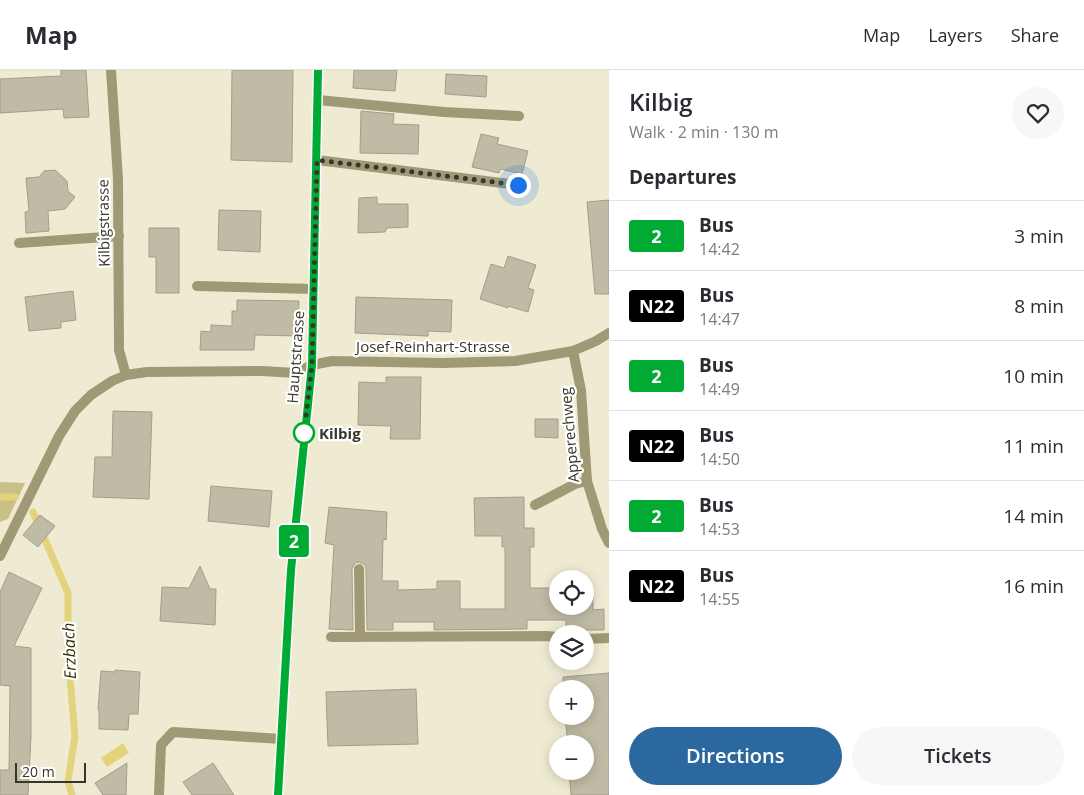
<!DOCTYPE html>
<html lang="en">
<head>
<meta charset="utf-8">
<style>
  body { margin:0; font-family:"Open Sans",sans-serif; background:#f7f7f7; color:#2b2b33; height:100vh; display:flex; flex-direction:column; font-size:19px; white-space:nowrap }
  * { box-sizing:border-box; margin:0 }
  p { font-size:16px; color:#7c7c81 }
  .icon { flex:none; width:28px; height:28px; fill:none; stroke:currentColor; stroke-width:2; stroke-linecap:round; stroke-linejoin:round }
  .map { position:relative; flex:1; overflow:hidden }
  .side { display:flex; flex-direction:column; background:#fff; width:475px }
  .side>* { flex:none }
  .badge { padding:0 10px; border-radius:4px; font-size:18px; line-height:32px }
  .buttons { position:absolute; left:549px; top:500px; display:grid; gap:10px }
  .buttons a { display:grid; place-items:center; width:45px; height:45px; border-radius:50%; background:#fff; box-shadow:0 2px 12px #0003; font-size:25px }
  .scale { position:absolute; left:15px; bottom:12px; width:71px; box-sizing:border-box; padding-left:5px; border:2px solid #37362c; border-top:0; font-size:14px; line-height:18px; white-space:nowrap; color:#37362c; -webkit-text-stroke:4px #fff; paint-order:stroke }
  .you { position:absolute; width:25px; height:25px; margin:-12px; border:4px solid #fff; border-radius:50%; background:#1a73e8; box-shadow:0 0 0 8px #1a73e833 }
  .map>.badge { position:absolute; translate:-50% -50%; box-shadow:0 0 0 2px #fff }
  h2 { padding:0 20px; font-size:19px; line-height:45px }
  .round { display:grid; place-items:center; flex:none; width:52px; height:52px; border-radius:26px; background:#f7f7f7 }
  .overview { display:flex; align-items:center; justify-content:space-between; height:85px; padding:0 20px }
  h1 { font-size:24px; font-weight:600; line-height:38px }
  .primary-button { display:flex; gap:10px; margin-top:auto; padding:10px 20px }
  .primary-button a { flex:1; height:58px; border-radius:30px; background:#2c68a0; color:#fff; font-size:20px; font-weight:600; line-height:58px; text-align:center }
  .primary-button a+a { background:#f7f7f7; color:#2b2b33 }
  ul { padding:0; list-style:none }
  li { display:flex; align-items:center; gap:15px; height:70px; padding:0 20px; border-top:1px solid #e1e1e2 }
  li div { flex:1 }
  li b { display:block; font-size:19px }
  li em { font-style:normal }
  li .badge { min-width:55px; font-weight:700; text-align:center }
  header { display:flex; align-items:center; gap:30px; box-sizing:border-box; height:70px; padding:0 25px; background:#fff; border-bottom:1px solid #e1e1e2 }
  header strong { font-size:24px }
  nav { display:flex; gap:28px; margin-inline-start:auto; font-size:18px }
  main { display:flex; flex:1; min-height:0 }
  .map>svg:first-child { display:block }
  .green { fill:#c9c088 }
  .water { fill:#e3d37d }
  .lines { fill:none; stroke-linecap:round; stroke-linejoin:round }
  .stream { stroke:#e3d37d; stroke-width:7 }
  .building { fill:#bfbba4; stroke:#a29e88 }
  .lane { stroke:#9f9976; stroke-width:10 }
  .street { stroke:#9f9976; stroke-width:10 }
  .secondary { stroke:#7b713c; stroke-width:10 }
  .line-casing { stroke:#fff; stroke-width:11 }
  .line { stroke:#0a3; stroke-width:8 }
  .walk { stroke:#37362c; stroke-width:5; stroke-dasharray:0 9 }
  .stop-dot { fill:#fff; stroke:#0a3; stroke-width:2.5 }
  .labels { text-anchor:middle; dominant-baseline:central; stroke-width:4.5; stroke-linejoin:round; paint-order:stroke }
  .street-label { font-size:15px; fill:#37362c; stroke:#fff }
  .stop-label { font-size:15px; font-weight:bold; fill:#37362c; stroke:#fff; text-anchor:start }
  .water-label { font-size:16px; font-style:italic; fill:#342e07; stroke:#fff }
</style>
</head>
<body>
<header>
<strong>Map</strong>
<nav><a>Map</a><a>Layers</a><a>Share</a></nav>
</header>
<main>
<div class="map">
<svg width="609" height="725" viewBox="0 0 609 725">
  <rect width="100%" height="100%" fill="#efebd3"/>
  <!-- green -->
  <path class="green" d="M 0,412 L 25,413 L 8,449 L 0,452 Z"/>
  <!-- water -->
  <path class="water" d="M 123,673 L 129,683 L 107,697 L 101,688 Z"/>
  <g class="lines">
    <!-- stream -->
    <path class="stream" d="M 0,427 L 15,427
      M 33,442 L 68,523 L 68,585 L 75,666 L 68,711 L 72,725"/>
  </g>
  <!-- building -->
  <path class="building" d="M 61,0 L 86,0 L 89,47 L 64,48 L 63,39 L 0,43 L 0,9 L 61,6 Z
    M 232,0 L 293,0 L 292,92 L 231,90 Z
    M 354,0 L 397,0 L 395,21 L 353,18 Z
    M 446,4 L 487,6 L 486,27 L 445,24 Z
    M 361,41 L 394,44 L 393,54 L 419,55 L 418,84 L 360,83 Z
    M 481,64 L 499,68 L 497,74 L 528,81 L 522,104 L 500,99 L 499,103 L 472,97 Z
    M 55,100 L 67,111 L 68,121 L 75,127 L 65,139 L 48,141 L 49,161 L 26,163 L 25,142 L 29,141 L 26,108 L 39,107 L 44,101 Z
    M 377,127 L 377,134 L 408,134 L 408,157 L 387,158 L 385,162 L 358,163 L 359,128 Z
    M 609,130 L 609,224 L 595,224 L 587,132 Z
    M 219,140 L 261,141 L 260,182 L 218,180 Z
    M 149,158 L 179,158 L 179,223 L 156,223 L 156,187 L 149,187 Z
    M 508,186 L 536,195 L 528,218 L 534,220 L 528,242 L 508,236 L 508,238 L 480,229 L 491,194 L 504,198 Z
    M 73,221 L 76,250 L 61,252 L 61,258 L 29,261 L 25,227 Z
    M 356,227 L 452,230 L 451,262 L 428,261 L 428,266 L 355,263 Z
    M 237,230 L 299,231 L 298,266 L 255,265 L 254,280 L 200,280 L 201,261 L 211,262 L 211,255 L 232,256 L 232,241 L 237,241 Z
    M 386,307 L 421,307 L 420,369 L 390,369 L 391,356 L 358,355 L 359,312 L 386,313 Z
    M 113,341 L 152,342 L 149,429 L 93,427 L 95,387 L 112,387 Z
    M 535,349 L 558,349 L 558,368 L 535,367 Z
    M 211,416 L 272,421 L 269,457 L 208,451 Z
    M 524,427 L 524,458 L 534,458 L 534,477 L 530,477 L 530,518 L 558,518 L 558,536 L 585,536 L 585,518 L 593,518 L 593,540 L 604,539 L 604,560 L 566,560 L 566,550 L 527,550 L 527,559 L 434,560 L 434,552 L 393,552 L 393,560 L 367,560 L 366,499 L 365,495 L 359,492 L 355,493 L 352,499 L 353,560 L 329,559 L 334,475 L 325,473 L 329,437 L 387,442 L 386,470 L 383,469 L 382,511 L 398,511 L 398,520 L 437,519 L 437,511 L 460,511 L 460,539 L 505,539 L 505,477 L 502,477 L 502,466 L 475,466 L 474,428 Z
    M 40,445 L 55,456 L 38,477 L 23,465 Z
    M 200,496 L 210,519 L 216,519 L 215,555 L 160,551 L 162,517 L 189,518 Z
    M 9,502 L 42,518 L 14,576 L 31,578 L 31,667 L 28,725 L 0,725 L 0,700 L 9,700 L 10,616 L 0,615 L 0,522 Z
    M 115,600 L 140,602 L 138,644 L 129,644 L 128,660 L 99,659 L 99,640 L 98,640 L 101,601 L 115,602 Z
    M 609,603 L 609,725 L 571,725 L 569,701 L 585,701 L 585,674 L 568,674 L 565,646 L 585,646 L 585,619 L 563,619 L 563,607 Z
    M 416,619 L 418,674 L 328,676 L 326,622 Z
    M 127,693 L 126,725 L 103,725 L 95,713 Z
    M 213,693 L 234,725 L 192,725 L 183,712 Z"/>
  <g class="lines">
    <!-- lane -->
    <path class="lane" d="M 318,30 L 444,42 L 519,46
      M 317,90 L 518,115
      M 19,173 L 119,166
      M 197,216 L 314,219
      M 535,435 L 575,414 L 587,411
      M 359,499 L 360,567
      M 331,567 L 546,566 L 558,567
      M 585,569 L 609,568
      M 159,725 L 161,675 L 173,662 L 281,669"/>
    <!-- street -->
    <path class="street" d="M 111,0 L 118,109 L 119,280 L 126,305
      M 573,281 L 581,320 L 587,411 L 602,459 L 609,473
      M 0,486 L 59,366 L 75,341 L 91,325 L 112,311 L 126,305 L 147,302 L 262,301 L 295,303 L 312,295 L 332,291 L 442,293 L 515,291 L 573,281 L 596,271 L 609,263"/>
    <!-- secondary -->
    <path class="secondary" d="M 278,725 L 291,500 L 312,295 L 318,0"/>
  </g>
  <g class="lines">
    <defs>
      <path id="line" d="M 278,725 L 291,500 L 312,295 L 318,0"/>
    </defs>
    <!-- line casing -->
    <use href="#line" class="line-casing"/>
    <!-- line -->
    <use href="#line" class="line"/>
    <!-- walk -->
    <path class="walk" d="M 304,363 L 312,295 L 317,90 L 518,115"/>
  </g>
  <!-- markers -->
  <circle class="stop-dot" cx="304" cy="363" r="10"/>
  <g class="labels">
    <!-- street labels -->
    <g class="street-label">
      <text transform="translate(103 153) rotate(-91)">Kilbigstrasse</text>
      <text x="433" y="276">Josef-Reinhart-Strasse</text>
      <text transform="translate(295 287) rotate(-86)">Hauptstrasse</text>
      <text transform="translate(569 365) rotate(-95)">Apperechweg</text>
    </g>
    <!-- stop labels -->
    <g class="stop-label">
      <text x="319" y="363">Kilbig</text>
    </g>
    <!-- water labels -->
    <g class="water-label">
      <text transform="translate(69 581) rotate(-92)">Erzbach</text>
    </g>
  </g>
</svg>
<div class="buttons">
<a><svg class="icon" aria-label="locate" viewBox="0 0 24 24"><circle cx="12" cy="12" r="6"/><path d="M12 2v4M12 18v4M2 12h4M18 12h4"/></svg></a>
<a><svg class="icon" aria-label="layers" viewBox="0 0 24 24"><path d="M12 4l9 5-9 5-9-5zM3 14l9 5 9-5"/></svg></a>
<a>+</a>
<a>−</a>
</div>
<div class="scale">20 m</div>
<div class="you" style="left:518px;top:115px"></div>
<b class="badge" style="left:294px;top:471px;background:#0a3;color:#fff">2</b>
</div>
<section class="side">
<div class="overview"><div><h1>Kilbig</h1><p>Walk · 2 min · 130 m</p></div><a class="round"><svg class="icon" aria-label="heart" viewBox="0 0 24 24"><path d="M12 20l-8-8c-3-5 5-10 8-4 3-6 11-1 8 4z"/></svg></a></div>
<h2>Departures</h2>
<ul>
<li><span class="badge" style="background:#0a3;color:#fff">2</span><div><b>Bus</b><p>14:42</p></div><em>3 min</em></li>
<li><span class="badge" style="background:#000;color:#fff">N22</span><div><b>Bus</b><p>14:47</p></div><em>8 min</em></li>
<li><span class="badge" style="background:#0a3;color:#fff">2</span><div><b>Bus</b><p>14:49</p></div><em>10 min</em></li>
<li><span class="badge" style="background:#000;color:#fff">N22</span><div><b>Bus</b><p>14:50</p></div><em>11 min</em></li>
<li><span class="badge" style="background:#0a3;color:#fff">2</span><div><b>Bus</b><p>14:53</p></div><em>14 min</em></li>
<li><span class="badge" style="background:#000;color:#fff">N22</span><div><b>Bus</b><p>14:55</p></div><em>16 min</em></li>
</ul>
<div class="primary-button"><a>Directions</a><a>Tickets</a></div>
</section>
</main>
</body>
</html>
